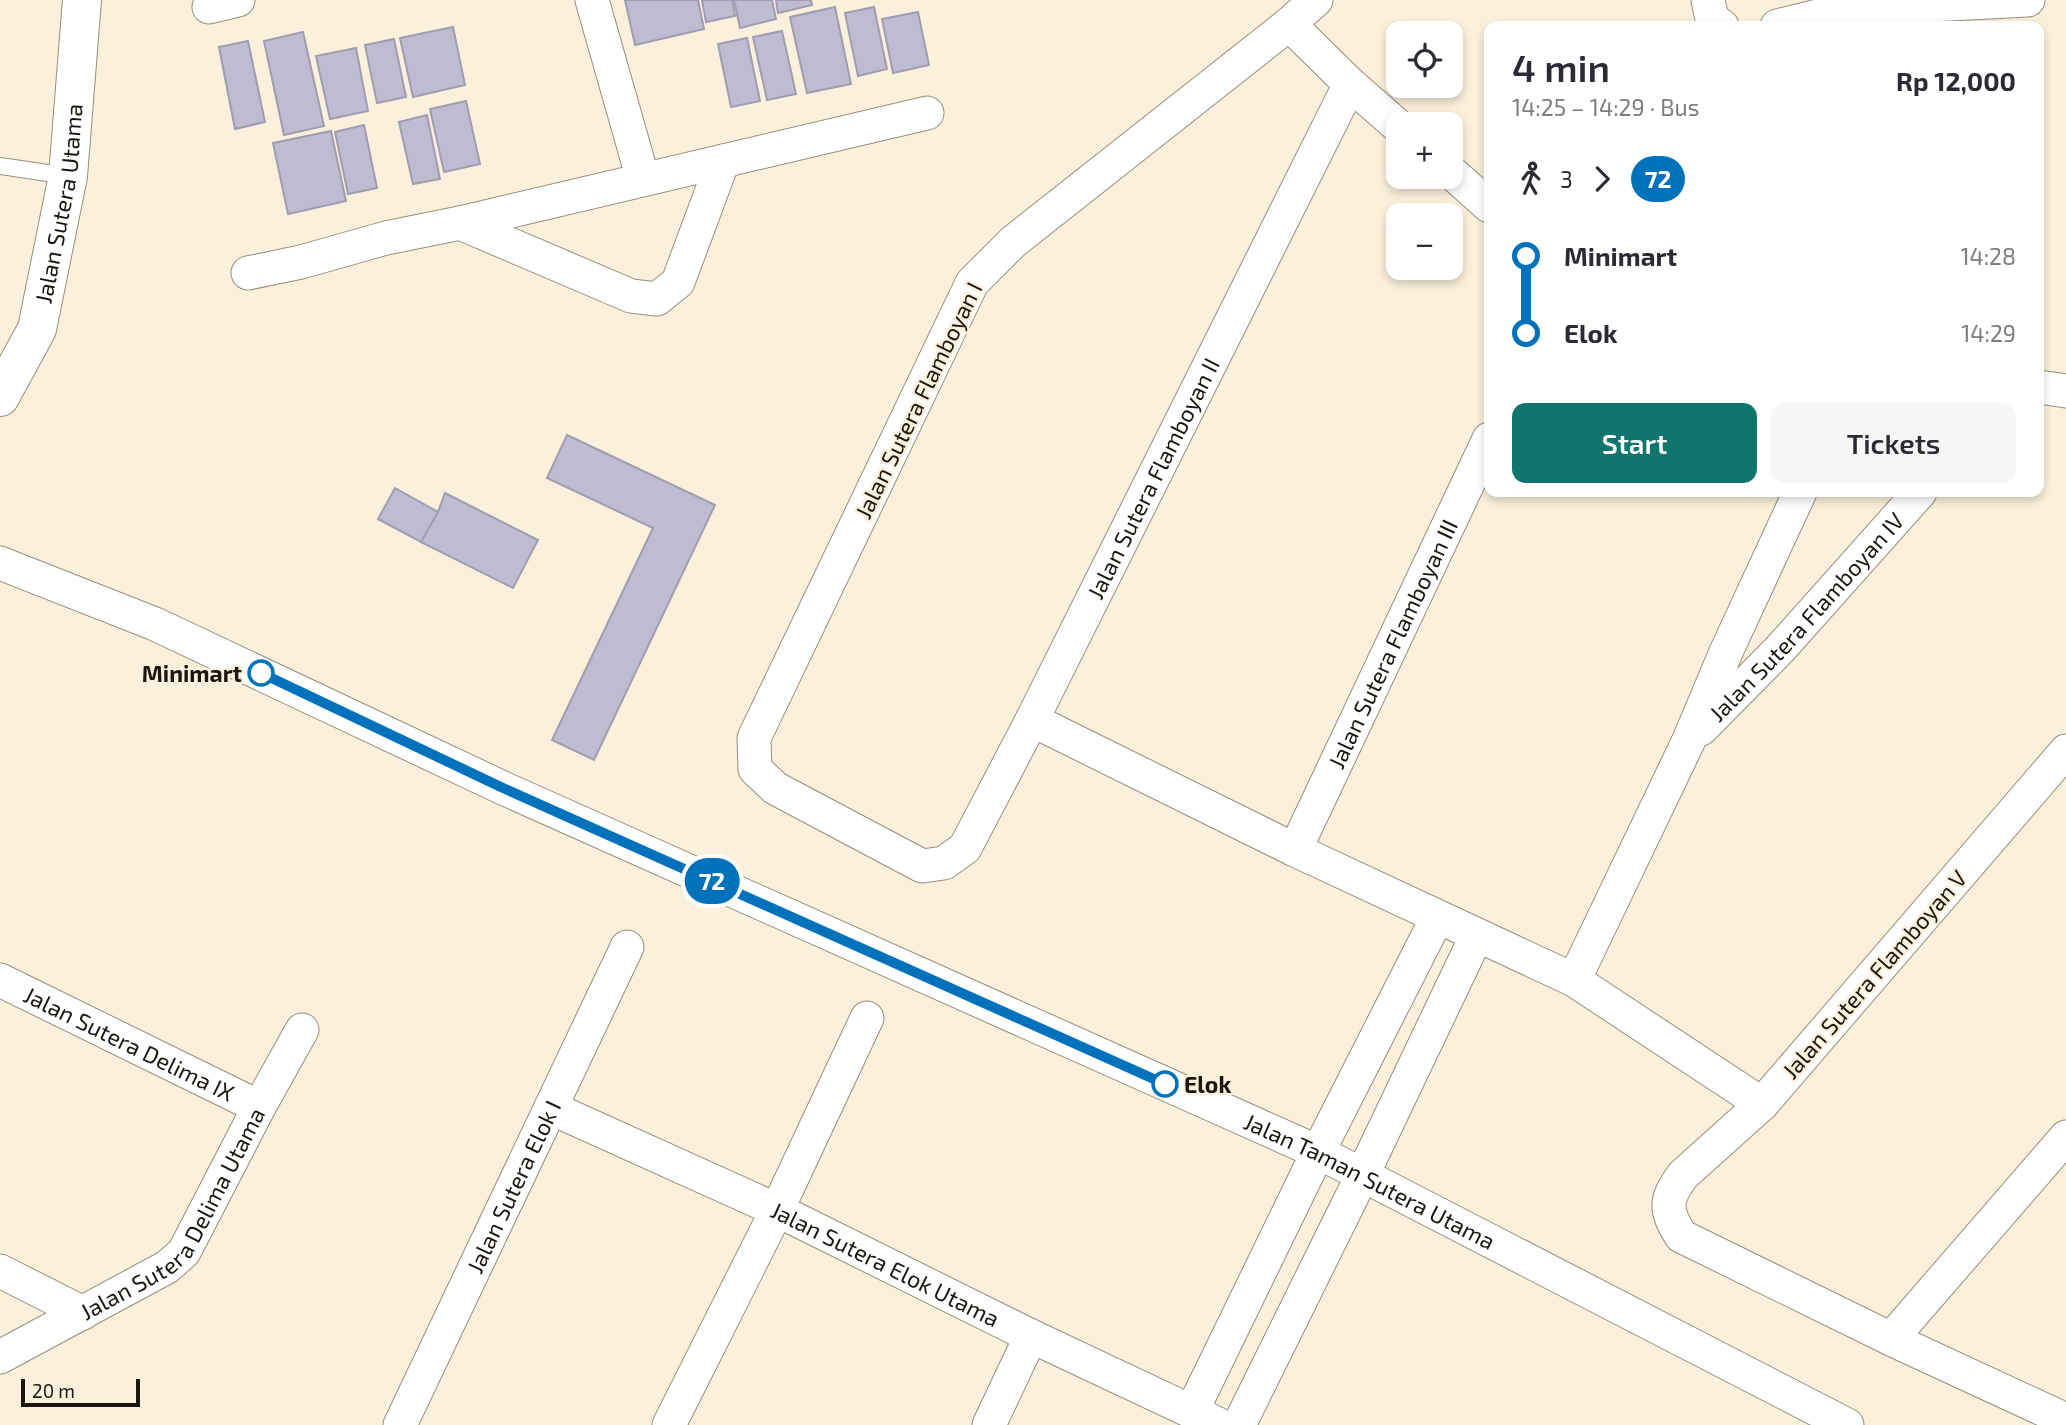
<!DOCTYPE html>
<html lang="en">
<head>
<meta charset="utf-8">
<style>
  body { margin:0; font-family:"Exo 2",sans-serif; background:#f7f7f7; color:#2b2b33; height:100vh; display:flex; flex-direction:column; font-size:26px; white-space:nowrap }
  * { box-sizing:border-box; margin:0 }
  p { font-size:23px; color:#7c7c81 }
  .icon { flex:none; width:38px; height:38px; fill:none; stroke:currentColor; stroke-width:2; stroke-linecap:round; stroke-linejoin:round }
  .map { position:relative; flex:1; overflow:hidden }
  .details { position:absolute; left:1484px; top:21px; width:560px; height:476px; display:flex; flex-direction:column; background:#fff; border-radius:14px; box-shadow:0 4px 10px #0003 }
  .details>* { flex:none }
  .badge { padding:0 14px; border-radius:23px; font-size:24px; line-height:46px }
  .fabs { position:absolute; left:1386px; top:21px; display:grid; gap:14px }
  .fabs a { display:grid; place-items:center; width:77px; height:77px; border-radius:14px; background:#fff; box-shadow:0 4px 10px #0003; font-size:35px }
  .scale { position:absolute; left:21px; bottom:18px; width:119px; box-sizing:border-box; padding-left:7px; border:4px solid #1b1710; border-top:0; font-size:19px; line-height:24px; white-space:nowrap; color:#1b1710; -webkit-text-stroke:5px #faf0db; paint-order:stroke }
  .map>.badge { position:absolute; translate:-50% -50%; box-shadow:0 0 0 4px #fff }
  .legs { display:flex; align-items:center; gap:10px; height:77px; padding:0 28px; font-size:23px }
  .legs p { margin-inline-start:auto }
  .summary { display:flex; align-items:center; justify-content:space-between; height:119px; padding:0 28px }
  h1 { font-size:38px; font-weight:600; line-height:52px }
  .primary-button { display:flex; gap:14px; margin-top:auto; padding:14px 28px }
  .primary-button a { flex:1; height:80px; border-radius:14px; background:#0f766e; color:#fff; font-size:28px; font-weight:600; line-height:80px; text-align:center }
  .primary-button a+a { background:#f7f7f7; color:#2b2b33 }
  ul { padding:0 28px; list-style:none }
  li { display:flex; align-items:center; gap:24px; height:77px; font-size:26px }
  li i { display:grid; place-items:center; width:10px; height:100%; margin:0 9px; background:currentColor }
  li i::after { content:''; width:18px; height:18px; margin:-9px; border:5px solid; border-radius:50%; background:#fff }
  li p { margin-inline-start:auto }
  li:first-child i { background:linear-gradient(#0000 50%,currentColor 0) }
  li:last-child i { background:linear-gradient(currentColor 50%,#0000 0) }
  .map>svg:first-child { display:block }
  .building { fill:#bfbbd0; stroke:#a09db1; stroke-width:2 }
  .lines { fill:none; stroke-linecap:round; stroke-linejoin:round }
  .service-casing { stroke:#978e7b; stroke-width:18 }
  .minor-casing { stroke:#978e7b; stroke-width:35 }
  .tertiary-casing { stroke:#978e7b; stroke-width:40 }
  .service { stroke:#fff; stroke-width:16 }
  .minor { stroke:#fff; stroke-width:33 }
  .tertiary { stroke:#fff; stroke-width:38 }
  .line-1-casing { stroke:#fff; stroke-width:16 }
  .line-1 { stroke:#0072bc; stroke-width:10 }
  .stop-1-dot { fill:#fff; stroke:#0072bc; stroke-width:3.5 }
  .labels { text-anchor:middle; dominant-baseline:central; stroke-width:5; stroke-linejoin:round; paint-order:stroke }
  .street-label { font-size:23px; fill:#1b1710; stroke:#faf0db }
  .stop-label { font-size:23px; font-weight:bold; fill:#1b1710; stroke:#faf0db; text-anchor:end }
</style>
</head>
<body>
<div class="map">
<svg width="2066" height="1425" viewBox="0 0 2066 1425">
  <rect width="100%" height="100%" fill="#faf0db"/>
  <!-- building -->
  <path class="building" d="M 625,0 L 698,0 L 704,29 L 635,45 Z
    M 702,0 L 732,0 L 735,16 L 706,22 Z
    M 734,0 L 772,0 L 776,19 L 740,28 Z
    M 776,0 L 811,0 L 812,5 L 778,13 Z
    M 835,7 L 851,84 L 807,93 L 790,17 Z
    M 874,7 L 887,69 L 858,76 L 845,13 Z
    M 918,12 L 929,65 L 893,73 L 882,19 Z
    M 453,27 L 465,85 L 413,97 L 400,38 Z
    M 782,31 L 796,94 L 767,100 L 753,37 Z
    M 303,32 L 324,126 L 284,135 L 264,41 Z
    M 747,38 L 760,101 L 731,107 L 718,44 Z
    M 394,39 L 406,97 L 377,103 L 365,45 Z
    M 248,41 L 265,122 L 235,129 L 219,47 Z
    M 356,48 L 368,111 L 330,119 L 316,56 Z
    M 466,101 L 480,164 L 444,172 L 430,109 Z
    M 427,115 L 440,179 L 413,184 L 399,122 Z
    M 364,125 L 377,188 L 348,194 L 335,132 Z
    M 331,131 L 346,201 L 288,214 L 273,143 Z
    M 567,435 L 715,505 L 594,760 L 552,740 L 653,528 L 547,478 Z
    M 395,488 L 438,512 L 421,542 L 378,519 Z
    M 445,493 L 538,540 L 513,588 L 421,542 L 438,512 Z"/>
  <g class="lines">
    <defs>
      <path id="service" d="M 0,166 L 68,176"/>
      <g id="minor">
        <path d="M 592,0 L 643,179"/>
        <path id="s1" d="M 1316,0 L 1289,24 L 1013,242 L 972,283 L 754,738 L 755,769 L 775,788 L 922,866 L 944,863 L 965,848 L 1032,720 L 1350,84"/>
        <path d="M 1708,0 L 1712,19 L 1722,26"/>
        <path d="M 209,7 L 238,0"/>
        <path d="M 1289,24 L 1350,84 L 1398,126"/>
        <path d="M 1777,26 L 1830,13 L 1892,7 L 2028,0"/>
        <path d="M 1451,172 L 1489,206"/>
        <path d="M 460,223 L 631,296 L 657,299 L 678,282 L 723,161"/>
        <path d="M 248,273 L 301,262 L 386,238 L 460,223 L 927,113"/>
        <path d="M 2039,387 L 2066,391"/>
        <path id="s2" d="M 0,563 L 155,624 L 503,788 L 1318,1152 L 1847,1425"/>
        <path d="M 1032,720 L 1295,850 L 1574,980 L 1762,1104"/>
        <path id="s3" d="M 1701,729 L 1780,649 L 1920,492"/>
        <path d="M 2066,751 L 1762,1104 L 1683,1175 C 1664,1201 1665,1210 1681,1236 L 1891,1339 L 2066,1420"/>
        <path id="s4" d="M 1295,850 L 1489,439"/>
        <path id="s5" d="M 0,980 L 259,1107"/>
        <path d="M 1574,980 L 1689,740 L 1726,652 L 1800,492"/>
        <path id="s6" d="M 551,1108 L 777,1210 L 1031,1336 L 1220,1425"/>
        <path d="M 0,1271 L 83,1313"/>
        <path d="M 1891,1339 L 2066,1137"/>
        <path id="s7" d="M 0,1357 L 167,1267 L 184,1252 L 259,1107 L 302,1030"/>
        <path d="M 1192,1411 L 1318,1152 L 1437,918"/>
        <path id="s8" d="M 400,1425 L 627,947"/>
        <path d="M 669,1425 L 777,1210 L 867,1018"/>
        <path d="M 989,1425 L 1031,1336"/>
        <path d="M 1239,1425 L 1362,1176 L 1477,935"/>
      </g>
      <g id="tertiary">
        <path id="s9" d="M 0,397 L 37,329 L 68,176 L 82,0"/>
      </g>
    </defs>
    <!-- service casing -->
    <use href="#service" class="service-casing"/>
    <!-- minor casing -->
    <use href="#minor" class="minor-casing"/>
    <!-- tertiary casing -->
    <use href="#tertiary" class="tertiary-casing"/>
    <!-- service -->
    <use href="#service" class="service"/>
    <!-- minor -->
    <use href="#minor" class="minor"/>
    <!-- tertiary -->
    <use href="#tertiary" class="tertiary"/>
  </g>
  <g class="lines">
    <defs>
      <path id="line-1" d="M 261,673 L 503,788 L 1165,1084"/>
    </defs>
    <!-- line-1 casing -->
    <use href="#line-1" class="line-1-casing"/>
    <!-- line-1 -->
    <use href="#line-1" class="line-1"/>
  </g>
  <!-- markers -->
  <g class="stop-1-dot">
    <circle cx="261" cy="673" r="12"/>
    <circle cx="1165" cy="1084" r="12"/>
  </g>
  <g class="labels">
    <!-- street labels -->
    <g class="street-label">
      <text stroke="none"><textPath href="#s9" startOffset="205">Jalan Sutera Utama</textPath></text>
      <text transform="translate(918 400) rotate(-64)">Jalan Sutera Flamboyan I</text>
      <text stroke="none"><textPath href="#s1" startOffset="1638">Jalan Sutera Flamboyan II</textPath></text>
      <text stroke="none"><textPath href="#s3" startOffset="154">Jalan Sutera Flamboyan IV</textPath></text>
      <text stroke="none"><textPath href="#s4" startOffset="228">Jalan Sutera Flamboyan III</textPath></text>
      <text transform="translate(1874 974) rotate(-49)">Jalan Sutera Flamboyan V</text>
      <text stroke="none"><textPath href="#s5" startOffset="144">Jalan Sutera Delima IX</textPath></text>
      <text stroke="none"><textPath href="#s2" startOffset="1503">Jalan Taman Sutera Utama</textPath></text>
      <text stroke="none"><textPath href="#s8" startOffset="264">Jalan Sutera Elok I</textPath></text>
      <text stroke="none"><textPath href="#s7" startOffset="233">Jalan Sutera Delima Utama</textPath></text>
      <text stroke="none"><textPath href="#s6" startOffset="369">Jalan Sutera Elok Utama</textPath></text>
    </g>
    <!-- stop labels -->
    <g class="stop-label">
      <text x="242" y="673">Minimart</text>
      <text x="1184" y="1084" text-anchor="start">Elok</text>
    </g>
  </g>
</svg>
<div class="fabs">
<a><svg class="icon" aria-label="locate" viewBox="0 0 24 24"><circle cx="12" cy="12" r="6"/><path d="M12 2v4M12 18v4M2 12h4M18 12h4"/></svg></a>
<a>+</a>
<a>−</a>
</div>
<div class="scale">20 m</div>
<b class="badge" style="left:712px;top:881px;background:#0072bc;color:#fff">72</b>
<section class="details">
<div class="summary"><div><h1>4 min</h1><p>14:25 – 14:29 · Bus</p></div><b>Rp 12,000</b></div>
<div class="legs"><svg class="icon" aria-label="walk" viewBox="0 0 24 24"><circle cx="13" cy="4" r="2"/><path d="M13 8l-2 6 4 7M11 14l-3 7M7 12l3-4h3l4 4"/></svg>3<svg class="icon" aria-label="forward" viewBox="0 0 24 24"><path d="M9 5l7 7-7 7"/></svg><b class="badge" style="background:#0072bc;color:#fff">72</b></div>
<ul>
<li><i style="color:#0072bc"></i><b>Minimart</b><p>14:28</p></li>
<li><i style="color:#0072bc"></i><b>Elok</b><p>14:29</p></li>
</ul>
<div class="primary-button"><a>Start</a><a>Tickets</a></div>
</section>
</div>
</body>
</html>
